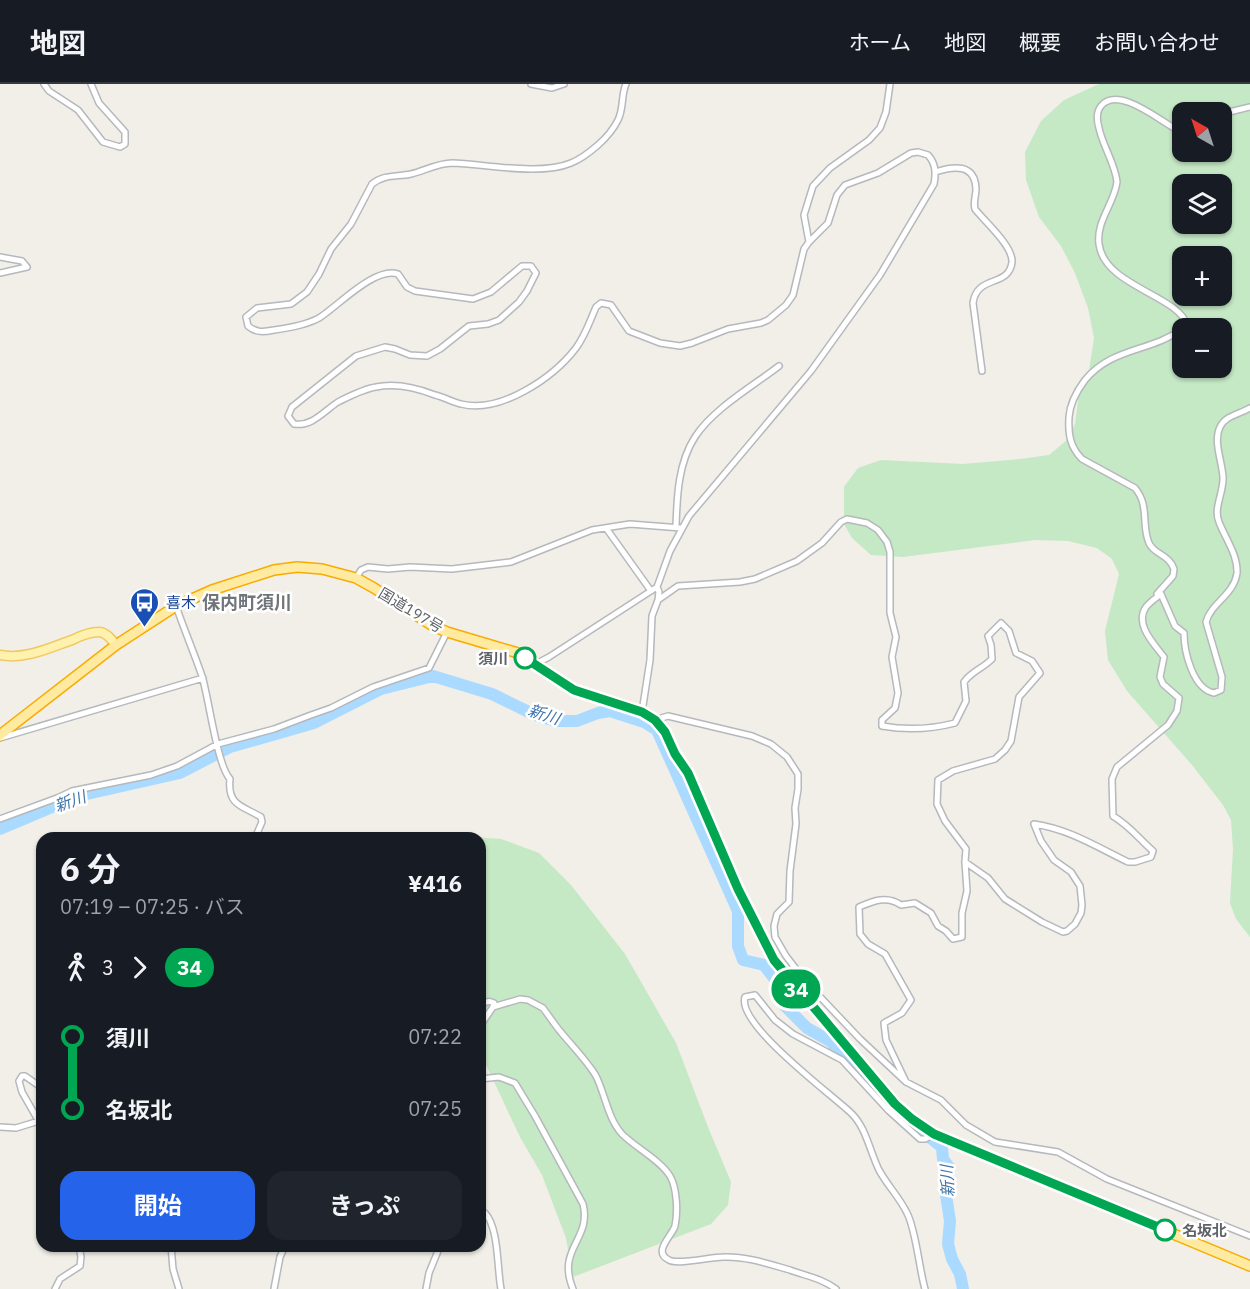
<!DOCTYPE html>
<html lang="ja">
<head>
<meta charset="utf-8">
<style>
  body { margin:0; font-family:"IBM Plex Sans","Noto Sans JP",sans-serif; background:#20242c; color:#f1f3f6; height:100vh; display:flex; flex-direction:column; font-size:22px; white-space:nowrap }
  * { box-sizing:border-box; margin:0 }
  p { font-size:20px; color:#9ea1a6 }
  .icon { flex:none; width:33px; height:33px; fill:none; stroke:currentColor; stroke-width:2; stroke-linecap:round; stroke-linejoin:round }
  .map { position:relative; flex:1; overflow:hidden }
  .drawer { position:absolute; left:36px; top:748px; width:450px; height:420px; display:flex; flex-direction:column; background:#171b24; border-radius:18px; box-shadow:0 2px 4px #0004 }
  .drawer>* { flex:none }
  .badge { padding:0 12px; border-radius:20px; font-size:21px; line-height:39px }
  .needle { width:39px; rotate:321deg }
  .buttons { position:absolute; left:1172px; top:18px; display:grid; gap:12px }
  .buttons a { display:grid; place-items:center; width:60px; height:60px; border-radius:12px; background:#171b24; box-shadow:0 2px 4px #0004; font-size:30px }
  .map>.badge { position:absolute; translate:-50% -50%; box-shadow:0 0 0 3px #fff }
  .legs { display:flex; align-items:center; gap:9px; height:66px; padding:0 24px; font-size:20px }
  .legs p { margin-inline-start:auto }
  .headline { display:flex; align-items:center; justify-content:space-between; height:102px; padding:0 24px }
  h1 { font-size:33px; font-weight:700; line-height:45px }
  .primary-button { display:flex; gap:12px; margin-top:auto; padding:12px 24px }
  .primary-button a { flex:1; height:69px; border-radius:18px; background:#2563eb; color:#fff; font-size:24px; font-weight:700; line-height:69px; text-align:center }
  .primary-button a+a { background:#20242c; color:#f1f3f6 }
  ul { padding:0 24px; list-style:none }
  li { display:flex; align-items:center; gap:21px; height:72px; font-size:22px }
  li i { display:grid; place-items:center; width:9px; height:100%; margin:0 8px; background:currentColor }
  li i::after { content:''; width:15px; height:15px; margin:-8px; border:4px solid; border-radius:50%; background:#171b24 }
  li p { margin-inline-start:auto }
  li:first-child i { background:linear-gradient(#0000 50%,currentColor 0) }
  li:last-child i { background:linear-gradient(currentColor 50%,#0000 0) }
  header { display:flex; align-items:center; gap:36px; box-sizing:border-box; height:84px; padding:0 30px; background:#171b24; border-bottom:2px solid #363941 }
  header strong { font-size:28px }
  nav { display:flex; gap:33px; margin-inline-start:auto; font-size:21px }
  .map>svg:first-child { display:block }
  .green { fill:#c5e8c5; fill-rule:evenodd }
  .lines { fill:none; stroke-linecap:round; stroke-linejoin:round }
  .river { stroke:#aadaff; stroke-width:12 }
  .minor-casing { stroke:#b5b8bc; stroke-width:8 }
  .primary-casing { stroke:#f2c960; stroke-width:11 }
  .trunk-casing { stroke:#f9ab00; stroke-width:12 }
  .minor { stroke:#fff; stroke-width:5 }
  .primary { stroke:#fff2af; stroke-width:8 }
  .trunk { stroke:#feeaa1; stroke-width:9 }
  .line-1-casing { stroke:#fff; stroke-width:14 }
  .line-1 { stroke:#00a651; stroke-width:9 }
  .stop-1-dot { fill:#fff; stroke:#00a651; stroke-width:3 }
  .labels { text-anchor:middle; dominant-baseline:central; stroke-width:5; stroke-linejoin:round; paint-order:stroke }
  .transit-label { font-size:15px; fill:#164399; stroke:#fff; text-anchor:start }
  .street-label { font-size:15px; fill:#5f6368; stroke:#fff }
  .stop-label { font-size:15px; font-weight:bold; fill:#5f6368; stroke:#fff; text-anchor:end }
  .water-label { font-size:16px; font-style:italic; fill:#4174aa; stroke:#fff }
  .quarter-label { font-size:18px; font-weight:bold; fill:#70757a; stroke:#fff }
</style>
</head>
<body>
<header>
<strong>地図</strong>
<nav><a>ホーム</a><a>地図</a><a>概要</a><a>お問い合わせ</a></nav>
</header>
<div class="map">
<svg width="1250" height="1205" viewBox="0 0 1250 1205">
  <rect width="100%" height="100%" fill="#f1efe8"/>
  <!-- green -->
  <path class="green" d="M 1099,0 L 1250,0 L 1250,853 L 1236,835 L 1230,819 L 1233,765 L 1231,736 L 1223,721 L 1192,681 L 1127,607 L 1108,576 L 1105,547 L 1119,490 L 1112,475 L 1097,464 L 1068,457 L 1035,456 L 903,473 L 871,471 L 852,454 L 844,440 L 844,403 L 858,384 L 881,376 L 963,380 L 1020,375 L 1049,371 L 1067,356 L 1075,340 L 1079,309 L 1089,287 L 1094,254 L 1088,224 L 1075,189 L 1061,162 L 1039,133 L 1026,96 L 1025,68 L 1041,37 L 1064,16 ZM 1182,28 L 1221,28 L 1221,68 L 1182,68 ZM 1182,100 L 1221,100 L 1221,140 L 1182,140 ZM 1182,172 L 1221,172 L 1221,212 L 1182,212 ZM 1182,244 L 1221,244 L 1221,284 L 1182,284 Z
    M 454,752 L 501,755 L 539,769 L 571,801 L 625,870 L 676,959 L 708,1043 L 731,1098 L 728,1121 L 711,1140 L 573,1193 L 566,1154 L 542,1091 L 520,1053 L 480,968 L 480,754 L 447,754 Z"/>
  <g class="lines">
    <!-- river -->
    <path class="river" d="M 0,745 L 78,712 L 180,689 L 230,663 L 314,639 L 381,605 L 433,592 L 492,610 L 535,631 L 556,637 L 577,637 L 598,629 L 610,627 L 644,638 L 657,646 L 738,827 L 738,862 L 743,876 L 764,881 L 781,903 L 784,921 L 807,944 L 830,957 L 893,1024 L 942,1063 L 943,1075 L 949,1083 L 945,1104 L 950,1137 L 948,1160 L 952,1175 L 960,1190 L 963,1205"/>
    <defs>
      <path id="minor" d="M 44,0 L 49,7 L 78,26 L 103,58 L 120,63 L 125,60 L 125,48 L 99,19 L 91,0
        M 531,0 L 552,4 L 564,0
        M 1221,30 L 1250,23
        M 1182,45 L 1176,45 C 1160,37 1118,1 1101,22 C 1096,28 1097,37 1099,44 C 1103,63 1115,79 1117,98 C 1114,120 1096,137 1099,160 C 1104,202 1178,211 1187,241 L 1183,244
        M 935,88 C 953,82 975,79 976,105 C 976,112 973,118 975,125 C 985,138 1013,162 1012,178 C 1009,204 977,190 973,219 L 982,287
        M 809,158 L 804,131 L 813,102 L 830,84 L 869,56 L 880,44 L 886,28 L 890,0
        M 0,173 L 22,177 L 27,183
        M 0,189 L 27,183
        M 1182,245 C 1151,268 1112,263 1085,296 C 1076,308 1070,319 1069,333 C 1068,350 1070,363 1082,375 L 1135,404 C 1150,422 1141,441 1149,459 C 1154,471 1169,470 1174,485 L 1173,492 L 1157,510 L 1161,510 L 1175,542 L 1184,549 C 1184,568 1193,605 1214,609 L 1221,606 L 1222,593 L 1206,538 C 1211,519 1234,511 1237,489 C 1238,471 1225,454 1219,438 C 1213,424 1224,408 1223,393 C 1222,377 1213,357 1220,343 C 1226,331 1240,330 1250,324
        M 676,442 C 677,413 678,379 695,353 C 713,325 753,302 779,282
        M 606,444 L 651,507
        M 356,494 L 361,486 L 368,483 L 388,485 L 410,483 L 452,485 L 511,478 L 592,446 L 630,440 L 681,444
        M 658,516 L 678,502 L 740,498 L 755,495 L 797,477 L 822,459 L 841,438 L 847,435 L 867,439 L 878,446 L 887,458 L 890,468 L 890,529 L 896,553 L 892,573 L 898,609 L 895,624 L 882,636 L 882,642 C 905,646 932,645 955,639 L 966,617 L 964,598 C 972,587 982,585 992,575 L 991,561 L 988,552 L 1001,539 L 1009,547 L 1016,569 L 1032,577 L 1040,589 L 1019,613 L 1011,657 L 1005,666 L 995,675 L 953,687 L 938,696 L 937,720 L 945,737 L 966,765 L 965,778 L 967,807 L 962,829 L 962,853 L 953,855 L 946,847 L 938,842 L 931,829 L 915,819 L 901,821 C 887,811 873,817 859,823 L 860,850 L 868,860 L 885,870 L 911,916 L 902,929 L 884,939 L 886,956 L 906,998
        M 176,522 C 184,545 194,569 202,592 C 209,615 217,681 230,695 C 227,722 243,722 261,733 L 262,738 L 255,754
        M 534,581 L 549,573 L 657,503 L 670,467 L 689,432 L 811,287 L 880,191 L 934,100 C 936,89 936,80 928,71 L 918,68 L 911,69 L 878,89 L 845,101 L 837,111 L 828,139 L 809,158 L 804,165 L 793,211 L 786,221 L 768,236 L 761,239 L 728,245 L 692,259 L 680,262 L 660,259 L 629,247 L 611,221 L 601,219 L 596,223 C 590,237 585,252 576,264 C 553,294 500,330 461,320 C 452,318 444,313 435,311 C 417,304 395,299 376,303 C 363,305 350,312 338,318 C 324,327 312,343 294,340 L 288,332 L 292,323 L 356,272 L 385,263 L 395,265 L 410,271 L 427,272 L 440,265 L 469,242 L 488,240 L 499,236 L 519,218 L 527,207 L 536,189 L 531,182 L 522,182 L 491,208 L 473,215 L 415,207 L 407,203 L 398,190 C 375,182 337,223 319,234 C 306,241 289,244 274,246 C 264,248 256,249 248,242 L 246,233 L 257,224 L 291,220 L 307,208 L 319,190 L 331,165 L 351,140 L 372,100 C 384,90 397,93 411,90 C 424,87 438,79 452,79 C 485,80 540,92 571,79 C 581,75 590,68 598,61 C 606,54 613,46 618,36 C 624,24 621,11 626,0
        M 642,628 L 650,576 L 652,532 L 658,516 L 659,508 L 657,503
        M 655,636 L 668,632 L 752,652 L 771,660 L 787,673 L 798,690 L 798,705 L 795,724 L 796,740 L 790,787 L 789,818 L 777,830 L 774,842 L 775,853 L 786,872 L 806,898 L 860,955 L 906,998 L 941,1016 L 966,1041 L 995,1058 L 1058,1068 L 1107,1095 L 1250,1152
        M 0,654 L 203,594
        M 0,735 L 57,714 L 72,707 L 151,691 L 177,682 L 218,660 L 274,645 L 311,631 L 331,624 L 373,603 L 429,584 L 447,548
        M 965,778 L 988,794 L 1005,815 L 1042,838 L 1063,848 L 1067,847 L 1075,840 L 1081,829 L 1082,821 L 1080,802 L 1071,788 L 1054,776 L 1041,757 L 1034,740 C 1069,745 1097,763 1128,778 L 1135,778 L 1151,773 L 1153,767 C 1138,754 1131,743 1113,732 L 1112,695 L 1117,683 L 1168,641 L 1177,627 L 1179,614 L 1163,600 L 1160,593 L 1164,573 C 1154,560 1134,540 1146,523 C 1150,518 1156,514 1161,510
        M 480,923 C 485,918 488,916 494,919 L 493,923
        M 480,942 L 493,923 L 520,915 L 528,916 L 543,924 L 556,942 C 568,958 586,975 596,992 C 605,1010 608,1035 622,1050 C 636,1064 660,1076 670,1092 C 677,1104 678,1128 675,1142 C 672,1152 652,1168 669,1176 C 677,1181 712,1173 723,1173 C 746,1172 769,1180 790,1186 C 806,1192 821,1194 836,1205
        M 480,995 L 499,993 L 515,999 L 535,1032 L 583,1120 C 592,1156 556,1164 573,1205
        M 42,1004 L 25,992 L 22,992 L 19,997 L 22,1008 L 42,1043
        M 0,1043 L 16,1044 L 39,1037
        M 480,1128 L 485,1129 C 499,1144 497,1184 501,1205
        M 171,1162 L 173,1185 L 179,1205
        M 55,1205 L 60,1195 L 80,1182 L 81,1173 L 79,1162
        M 274,1205 L 280,1173 L 285,1162
        M 426,1205 L 429,1189 L 440,1162
        M 925,1205 C 919,1184 916,1146 907,1129 C 900,1114 887,1101 879,1086 C 870,1068 866,1043 851,1029 C 831,1010 736,940 745,913 L 755,911 L 775,936 L 793,950 L 842,976 L 889,1027 L 920,1055 L 925,1055 L 934,1050"/>
      <path id="primary" d="M 0,571 C 24,576 49,564 72,556 C 80,552 89,548 99,548 C 106,548 112,556 116,561"/>
      <path id="trunk" d="M 0,651 L 116,561 L 176,522 L 212,506 L 274,486 L 297,483 L 322,485 L 356,494 L 374,504 L 433,542 L 447,548 L 518,569 L 574,606 L 633,624 L 655,636 L 665,648 L 675,670 L 688,689 L 738,805 L 774,876 L 895,1019 L 912,1035 L 934,1050 L 1250,1182"/>
    </defs>
    <!-- minor casing -->
    <use href="#minor" class="minor-casing"/>
    <!-- primary casing -->
    <use href="#primary" class="primary-casing"/>
    <!-- trunk casing -->
    <use href="#trunk" class="trunk-casing"/>
    <!-- minor -->
    <use href="#minor" class="minor"/>
    <!-- primary -->
    <use href="#primary" class="primary"/>
    <!-- trunk -->
    <use href="#trunk" class="trunk"/>
  </g>
  <g class="lines">
    <defs>
      <path id="line-1" d="M 525,574 L 574,606 L 642,628 L 655,636 L 665,648 L 675,670 L 688,689 L 738,805 L 774,876 L 895,1020 L 912,1035 L 934,1050 L 1165,1146"/>
    </defs>
    <!-- line-1 casing -->
    <use href="#line-1" class="line-1-casing"/>
    <!-- line-1 -->
    <use href="#line-1" class="line-1"/>
  </g>
  <!-- icons -->
  <defs>
    <symbol id="bus-pin" viewBox="-11 -11 22 30"><path d="M0 17L-7.5 6A9.5 9.5 0 1 1 7.5 6Z" fill="#1a4fb4" stroke="#fff"/><path d="M-5-6H5V4H4V6H2V4H-2V6H-4V4H-5ZM-3.5-4V0h7V-4ZM-3.5 1.2v1.5H-2V1.2ZM2 1.2v1.5H3.5V1.2Z" fill="#fff"/></symbol>
  </defs>
  <g fill-rule="evenodd">
    <use href="#bus-pin" x="128" y="502" width="33" height="45"/>
  </g>
  <!-- markers -->
  <g class="stop-1-dot">
    <circle cx="525" cy="574" r="10"/>
    <circle cx="1165" cy="1146" r="10"/>
  </g>
  <g class="labels">
    <!-- transit labels -->
    <g class="transit-label">
      <text x="166" y="518">喜木</text>
    </g>
    <!-- street labels -->
    <g class="street-label">
      <text transform="translate(411 526) rotate(31)">国道197号</text>
    </g>
    <!-- stop labels -->
    <g class="stop-label">
      <text x="508" y="574">須川</text>
      <text x="1182" y="1146" text-anchor="start">名坂北</text>
    </g>
    <!-- water labels -->
    <g class="water-label">
      <text transform="translate(544 630) rotate(18)">新川</text>
      <text transform="translate(70 717) rotate(-20)">新川</text>
      <text transform="translate(947 1097) rotate(-93)">新川</text>
    </g>
    <!-- quarter labels -->
    <g class="quarter-label">
      <text x="247" y="518">保内町須川</text>
    </g>
  </g>
</svg>
<div class="buttons">
<a><svg class="needle" viewBox="-14 -14 28 28"><path d="M0-13l5 13h-10z" fill="#e53935"/><path d="M0 13l5-13h-10z" fill="#9ea1a6"/></svg></a>
<a><svg class="icon" aria-label="layers" viewBox="0 0 24 24"><path d="M12 4l9 5-9 5-9-5zM3 14l9 5 9-5"/></svg></a>
<a>+</a>
<a>−</a>
</div>
<b class="badge" style="left:796px;top:905px;background:#00a651;color:#fff">34</b>
<section class="drawer">
<div class="headline"><div><h1>6 分</h1><p>07:19 – 07:25 · バス</p></div><b>¥416</b></div>
<div class="legs"><svg class="icon" aria-label="walk" viewBox="0 0 24 24"><circle cx="13" cy="4" r="2"/><path d="M13 8l-2 6 4 7M11 14l-3 7M7 12l3-4h3l4 4"/></svg>3<svg class="icon" aria-label="forward" viewBox="0 0 24 24"><path d="M9 5l7 7-7 7"/></svg><b class="badge" style="background:#00a651;color:#fff">34</b></div>
<ul>
<li><i style="color:#00a651"></i><b>須川</b><p>07:22</p></li>
<li><i style="color:#00a651"></i><b>名坂北</b><p>07:25</p></li>
</ul>
<div class="primary-button"><a>開始</a><a>きっぷ</a></div>
</section>
</div>
</body>
</html>
